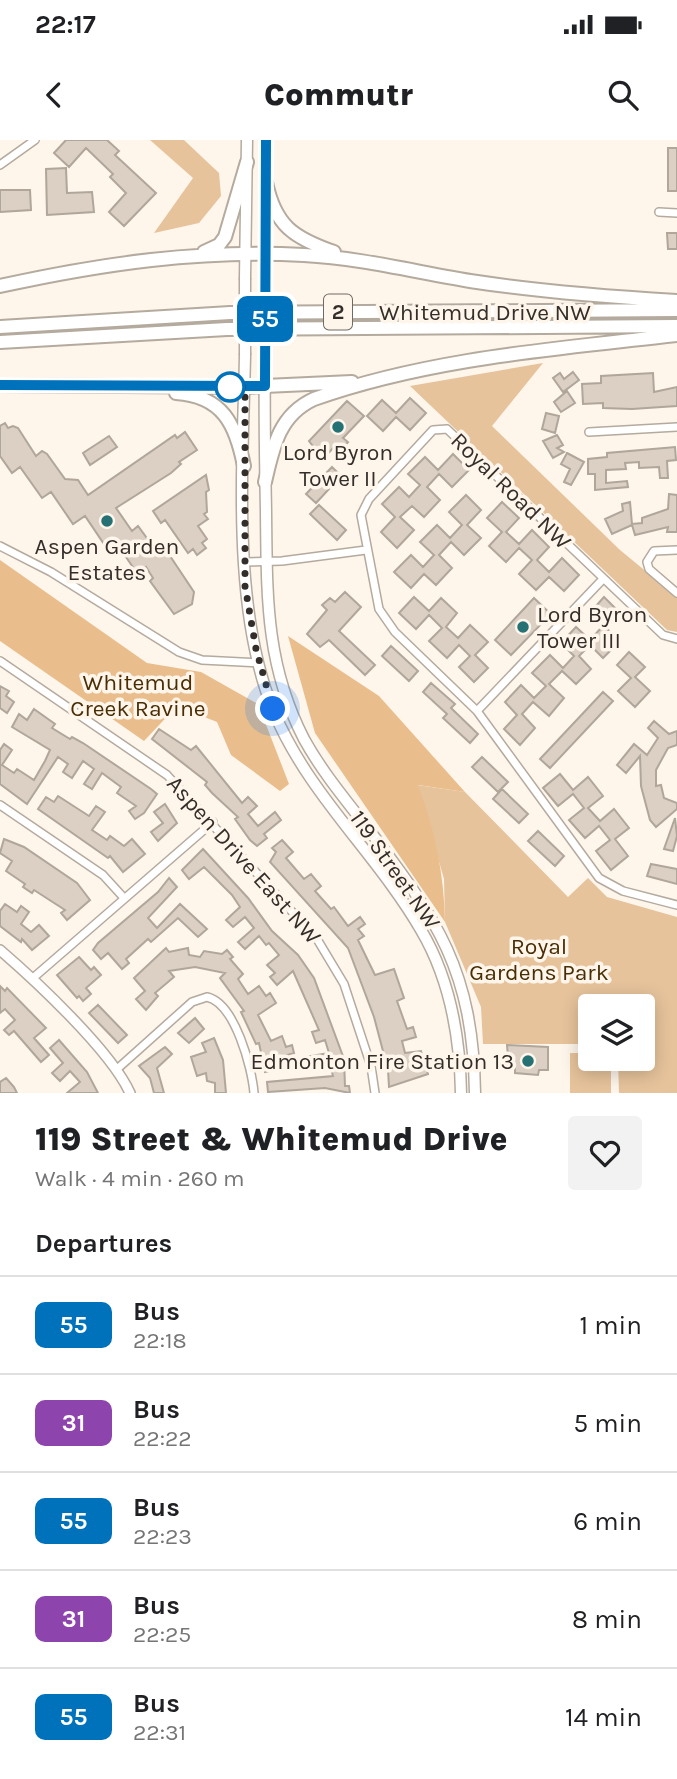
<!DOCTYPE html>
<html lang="en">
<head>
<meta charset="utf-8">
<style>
  body { margin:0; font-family:Karla,sans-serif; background:#f2f2f2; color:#202124; height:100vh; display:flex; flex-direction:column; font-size:26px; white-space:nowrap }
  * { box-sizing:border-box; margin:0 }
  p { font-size:23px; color:#757577 }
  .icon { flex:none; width:38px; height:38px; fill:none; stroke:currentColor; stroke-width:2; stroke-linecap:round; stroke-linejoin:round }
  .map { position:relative; height:953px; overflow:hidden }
  .drawer { display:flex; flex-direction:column; background:#fff; flex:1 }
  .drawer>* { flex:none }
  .badge { padding:0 14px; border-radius:10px; font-size:24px; line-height:46px }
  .tools { position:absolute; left:578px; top:854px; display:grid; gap:14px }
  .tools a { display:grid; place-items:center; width:77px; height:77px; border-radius:7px; background:#fff; box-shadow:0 4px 18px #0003; font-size:35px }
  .you { position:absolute; width:35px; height:35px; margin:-18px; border:5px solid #fff; border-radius:50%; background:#1a73e8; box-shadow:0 0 0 10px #1a73e833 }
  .map>.badge { position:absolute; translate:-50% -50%; box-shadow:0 0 0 4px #fff }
  h2 { padding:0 35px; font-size:26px; line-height:63px }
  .round { display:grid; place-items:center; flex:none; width:74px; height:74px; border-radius:7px; background:#f2f2f2 }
  .overview { display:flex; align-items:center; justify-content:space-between; height:119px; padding:0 35px }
  h1 { font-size:33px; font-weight:800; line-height:52px }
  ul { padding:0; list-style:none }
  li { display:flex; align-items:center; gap:21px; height:98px; padding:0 35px; border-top:2px solid #e0e0e0 }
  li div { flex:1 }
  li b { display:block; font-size:26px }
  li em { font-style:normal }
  li .badge { min-width:77px; font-weight:700; text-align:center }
  .status { display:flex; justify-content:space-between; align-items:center; height:49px; padding:0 35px; background:#fff; direction:ltr }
  .status svg { height:19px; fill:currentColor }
  header { display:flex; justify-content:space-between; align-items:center; height:91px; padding:0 35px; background:#fff; font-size:32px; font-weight:800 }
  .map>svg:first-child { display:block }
  .green { fill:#e6c39b }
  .forest { fill:#e9be8c }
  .building { fill:#dbd0c3; stroke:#b0a69a; stroke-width:2 }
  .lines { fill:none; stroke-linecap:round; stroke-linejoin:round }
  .minor-casing { stroke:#b4aa9e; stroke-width:10 }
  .tertiary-casing { stroke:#b4aa9e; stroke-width:12 }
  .secondary-casing { stroke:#b4aa9e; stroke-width:13 }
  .motorway-casing { stroke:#b4aa9e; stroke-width:16 }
  .minor { stroke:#fff; stroke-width:7 }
  .tertiary { stroke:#fff; stroke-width:9 }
  .secondary { stroke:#fff; stroke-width:10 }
  .motorway { stroke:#fff; stroke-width:12 }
  .secondary-bridge-casing { stroke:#b4aa9e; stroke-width:13; stroke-linecap:butt }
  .secondary-bridge { stroke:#fff; stroke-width:10 }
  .line-casing { stroke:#fff; stroke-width:16 }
  .line { stroke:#0072bc; stroke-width:10 }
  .walk { stroke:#332e2a; stroke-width:7; stroke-dasharray:0 12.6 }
  .stop-dot { fill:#fff; stroke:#0072bc; stroke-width:3.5 }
  .poi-dot { fill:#267174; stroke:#fef5eb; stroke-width:2.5 }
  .labels { text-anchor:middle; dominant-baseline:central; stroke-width:7; stroke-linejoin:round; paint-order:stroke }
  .shield { fill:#fef5eb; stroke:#706a64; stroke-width:2 }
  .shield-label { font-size:21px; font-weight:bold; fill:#332e2a }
  .street-label { font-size:23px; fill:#332e2a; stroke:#fef5eb }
  .poi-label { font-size:23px; fill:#332e2a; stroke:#fef5eb }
  .park-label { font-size:23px; fill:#492d03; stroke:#fef5eb }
</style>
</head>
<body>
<div class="status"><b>22:17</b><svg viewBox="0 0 49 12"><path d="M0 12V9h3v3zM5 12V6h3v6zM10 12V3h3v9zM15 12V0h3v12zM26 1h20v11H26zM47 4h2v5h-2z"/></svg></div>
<header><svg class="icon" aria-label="back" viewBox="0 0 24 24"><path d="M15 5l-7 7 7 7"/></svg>Commutr<svg class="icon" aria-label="search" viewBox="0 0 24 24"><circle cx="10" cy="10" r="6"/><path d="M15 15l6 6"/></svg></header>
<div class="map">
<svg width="677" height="953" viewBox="0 0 677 953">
  <rect width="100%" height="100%" fill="#fef5eb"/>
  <!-- green -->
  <path class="green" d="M 150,0 L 184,0 L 219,33 L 221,56 L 199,83 L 154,93 L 193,38 Z
    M 543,223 L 492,286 L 620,410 L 677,457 L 677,492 L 667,490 L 410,246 Z
    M 417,645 L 465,652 L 568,757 L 588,738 L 607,757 L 677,777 L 677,953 L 619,953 L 618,919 L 642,919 L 642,866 L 590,866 L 590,904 L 483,904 L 481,867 L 445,782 L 444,739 Z
    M 570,913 L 590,913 L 590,919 L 611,919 L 611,953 L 570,953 Z"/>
  <!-- forest -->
  <path class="forest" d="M 0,420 L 147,523 L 201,532 L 258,564 L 289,644 L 280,651 L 231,615 L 217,582 L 177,566 L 144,601 L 0,501 Z
    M 288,496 L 379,556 L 465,652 L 418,645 C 435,691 444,733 445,782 L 315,593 Z"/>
  <!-- building -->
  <path class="building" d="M 66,0 L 107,0 L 119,11 L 115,15 L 156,53 L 124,86 L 109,72 L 126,53 L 110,37 L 113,34 L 86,8 L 69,27 L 54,13 Z
    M 668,8 L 677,8 L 677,51 L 668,51 Z
    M 66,28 L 67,53 L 92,52 L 94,72 L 47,75 L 46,29 Z
    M 0,50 L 30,50 L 31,70 L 0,72 Z
    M 667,93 L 677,93 L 677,109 L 668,109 Z
    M 573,232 L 579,240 L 563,252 L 553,238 L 560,233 L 564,239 Z
    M 653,233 L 654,252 L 677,247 L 677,266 L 632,269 L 603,268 L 603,263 L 583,264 L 582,244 L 601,243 L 601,236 Z
    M 567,251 L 575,263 L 561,272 L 554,262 Z
    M 410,258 L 426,273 L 410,290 L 396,277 L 383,291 L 367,276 L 382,260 L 396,273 Z
    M 347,261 L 364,276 L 343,298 L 348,302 L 340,311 L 335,306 L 323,319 L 309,301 Z
    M 546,273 L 559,276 L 555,293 L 542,289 Z
    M 5,283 L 8,288 L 13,286 L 18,288 L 36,316 L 42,311 L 47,314 L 65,339 L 78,340 L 88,355 L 175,295 L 177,298 L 185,292 L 197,310 L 179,322 L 181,324 L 171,333 L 116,368 L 132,391 L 138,386 L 160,416 L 165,413 L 170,416 L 194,452 L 192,464 L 174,474 L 150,441 L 153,438 L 146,427 L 137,433 L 115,401 L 106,407 L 85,376 L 73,384 L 51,352 L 42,358 L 20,327 L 12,333 L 0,316 L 0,286 Z
    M 557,295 L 563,305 L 557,308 L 564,312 L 553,318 L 543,301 Z
    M 109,296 L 117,307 L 90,325 L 83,313 Z
    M 675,307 L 676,320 L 667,321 L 668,338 L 660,338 L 659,327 L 639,328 L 639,322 L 625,323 L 626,329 L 606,330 L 606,343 L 627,341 L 628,347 L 595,350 L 595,334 L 588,334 L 588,319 L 607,317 L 607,313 Z
    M 567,313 L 584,322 L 571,345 L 564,342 L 570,329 L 561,324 Z
    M 453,314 L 469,330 L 452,347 L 439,334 L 427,347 L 440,360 L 424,377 L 412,366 L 400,377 L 414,390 L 397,408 L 381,392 L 395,377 L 382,364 L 399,347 L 409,357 L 420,345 L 408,334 L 425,317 L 438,330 Z
    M 332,327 L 341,336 L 316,363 L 306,354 Z
    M 206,335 L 209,350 L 206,352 L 207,372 L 204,374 L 208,379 L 198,386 L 207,399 L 202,403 L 206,408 L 197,415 L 193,409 L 188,413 L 165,380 L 161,383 L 153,371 Z
    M 669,354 L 677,355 L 677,392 L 667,392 L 668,387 L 635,395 L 632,385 L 612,394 L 605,379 L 623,371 L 622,364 L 630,362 L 632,384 L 642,383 L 642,378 L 668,369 Z
    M 466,355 L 481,370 L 467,385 L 481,398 L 464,415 L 451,402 L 439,415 L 452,428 L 436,445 L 424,434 L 411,448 L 394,432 L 411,415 L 423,427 L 434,415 L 420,402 L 437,385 L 450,398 L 462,385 L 449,372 Z
    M 502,362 L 519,378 L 506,392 L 519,404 L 532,390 L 549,407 L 537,420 L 549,432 L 562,418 L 579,435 L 564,451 L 549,437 L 536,450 L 519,434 L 532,420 L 519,408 L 506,422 L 489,406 L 502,392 L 487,378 Z
    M 319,365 L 346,390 L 337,400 L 310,374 Z
    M 345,452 L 361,467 L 339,491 L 375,525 L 365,535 L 329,500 L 320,507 L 307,494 L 327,470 L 322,465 L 330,458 L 335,462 Z
    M 414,457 L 429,471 L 441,458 L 457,473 L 446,487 L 458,498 L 470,485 L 488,502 L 475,515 L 488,528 L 474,542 L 459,527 L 470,516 L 459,505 L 447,518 L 429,501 L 442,488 L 429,475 L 416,489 L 399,473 Z
    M 604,457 L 620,473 L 606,488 L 620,501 L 603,518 L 590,505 L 579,516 L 591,529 L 576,544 L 562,531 L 549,544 L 564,558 L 549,576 L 533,562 L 522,574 L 535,588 L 520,605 L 504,589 L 517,575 L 505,562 L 521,545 L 534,558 L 546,546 L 532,533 L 550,515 L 563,528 L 574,516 L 561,503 L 576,487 L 590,500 L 602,487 L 588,475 Z
    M 534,458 L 556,479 L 552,484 L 546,479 L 511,515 L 495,500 Z
    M 391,506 L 418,531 L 409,541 L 382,516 Z
    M 629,512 L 645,527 L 635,537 L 650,551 L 635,567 L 618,551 L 631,538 L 617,525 Z
    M 431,543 L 455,564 L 451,568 L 478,594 L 470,603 L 443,578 L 447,574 L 423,552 Z
    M 0,546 L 9,551 L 6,556 L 14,562 L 7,573 L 0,568 Z
    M 603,552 L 613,561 L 550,628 L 540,619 Z
    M 34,569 L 55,584 L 52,588 L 70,599 L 72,597 L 83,603 L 151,649 L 157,654 L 144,673 L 135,679 L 129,671 L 136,666 L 117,653 L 121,647 L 102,633 L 92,649 L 84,644 L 94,629 L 83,621 L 72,638 L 63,632 L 68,624 L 58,617 L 27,664 L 0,644 L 0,610 L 4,604 L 12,610 L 2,625 L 14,633 L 17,629 L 34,640 L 45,621 L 50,610 L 12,587 L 19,574 L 27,580 Z
    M 654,581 L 669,594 L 677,591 L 677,605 L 668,608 L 656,630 L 656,646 L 661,645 L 664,658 L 677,663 L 677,669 L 656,687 L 650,680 L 641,646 L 640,616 L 626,633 L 617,625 L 634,604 L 647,615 L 658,598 L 648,588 Z
    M 159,589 L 191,610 L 196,606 L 242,663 L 248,657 L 257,666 L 248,674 L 258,686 L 275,672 L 281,680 L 264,694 L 267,698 L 257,706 L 250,700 L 235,679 L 238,677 L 212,653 L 205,645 L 207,642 L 152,599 Z
    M 482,617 L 508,642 L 498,652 L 472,627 Z
    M 560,634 L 573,650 L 588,637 L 603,656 L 588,668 L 600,681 L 614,669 L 629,688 L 615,699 L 628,716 L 611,730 L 596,711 L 610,700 L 599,686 L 585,698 L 569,680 L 584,668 L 573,654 L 558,666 L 543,648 Z
    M 502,649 L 528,674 L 519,683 L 493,659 Z
    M 58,656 L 89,676 L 96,666 L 105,672 L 92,690 L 107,700 L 110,696 L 124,706 L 132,699 L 145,714 L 123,732 L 110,716 L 108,718 L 38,669 L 46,657 L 54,662 Z
    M 165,664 L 177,683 L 158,701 L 151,692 L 163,683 L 154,672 Z
    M 675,678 L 677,696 L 673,711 L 664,709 Z
    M 538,691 L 564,716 L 555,726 L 528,701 Z
    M 4,699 L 24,707 L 77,743 L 90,760 L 67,780 L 61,773 L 65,770 L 34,750 L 32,753 L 23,747 L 25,744 L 6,731 L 12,721 L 0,713 Z
    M 282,700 L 293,712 L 286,718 L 304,739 L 311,734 L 321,746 L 315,751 L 331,769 L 334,767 L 348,786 L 360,777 L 365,784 L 358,789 L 364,796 L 358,800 L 375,835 L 394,829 L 404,858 L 397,861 L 407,889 L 413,887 L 416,897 L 402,901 L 405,913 L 421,911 L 428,934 L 389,947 L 388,930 L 374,877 L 348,808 L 270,722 L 276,712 L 272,708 Z
    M 203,709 L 248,758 L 272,791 L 298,815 L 314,838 L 344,919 L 345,946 L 349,946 L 350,953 L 325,948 L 268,952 L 267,942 L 333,936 L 329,921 L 309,927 L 305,917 L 329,913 L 325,900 L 316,903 L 312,892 L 319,890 L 293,831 L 277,845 L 270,837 L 275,833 L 267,825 L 279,815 L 269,803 L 266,805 L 259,796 L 245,809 L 238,802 L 254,788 L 245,777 L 233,787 L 226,780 L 240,767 L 232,755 L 204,727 L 189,739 L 182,730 Z
    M 651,724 L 677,729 L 677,744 L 647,736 Z
    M 169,738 L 177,747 L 148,778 L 157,788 L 180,764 L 207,789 L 198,797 L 178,778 L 151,802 L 148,799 L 126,819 L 129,823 L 122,829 L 108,813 L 101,819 L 93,810 L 98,803 L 158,752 Z
    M 5,764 L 17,772 L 21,766 L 29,772 L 21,784 L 31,792 L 39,785 L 49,796 L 32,810 L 22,799 L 21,802 L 0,786 L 0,771 Z
    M 166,808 L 169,812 L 188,808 L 189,815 L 200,817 L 204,811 L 222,814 L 227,810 L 233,817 L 230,819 L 243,834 L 238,839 L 248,854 L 259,846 L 266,856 L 270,853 L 276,863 L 258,875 L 271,901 L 282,896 L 286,907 L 292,905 L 294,913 L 275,919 L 278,929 L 265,932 L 259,903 L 256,904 L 241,872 L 244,871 L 220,838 L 225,833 L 195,827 L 169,831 L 174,837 L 155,853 L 158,856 L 146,870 L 136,859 L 145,851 L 134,838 Z
    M 79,817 L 91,830 L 94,827 L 101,835 L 86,848 L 91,854 L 83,861 L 79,856 L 77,858 L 57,835 Z
    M 0,846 L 5,851 L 7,848 L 46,888 L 34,898 L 49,915 L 41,922 L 14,891 L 9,895 L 4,890 L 15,880 L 5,869 L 0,873 Z
    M 98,865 L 127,895 L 118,903 L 89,873 Z
    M 195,878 L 204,889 L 189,903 L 178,893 Z
    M 214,898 L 223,920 L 226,953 L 215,953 L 215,943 L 207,941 L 206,933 L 197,936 L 191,917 L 206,912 L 202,903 Z
    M 59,900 L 87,932 L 98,953 L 67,953 L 80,942 L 70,931 L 60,941 L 52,933 L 63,923 L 50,908 Z
    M 507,905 L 548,907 L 548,930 L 539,930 L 538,935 L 515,933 L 515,929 L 509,929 Z
    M 165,907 L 172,914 L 157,928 L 164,953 L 154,953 L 150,938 L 139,926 Z
    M 6,938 L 14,947 L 17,953 L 0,953 L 0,942 Z"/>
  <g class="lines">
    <defs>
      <path id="minor" d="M 0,25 L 35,0
        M 659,72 L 677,73
        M 589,292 L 677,287
        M 0,406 L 51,432 L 179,512 L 202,520 L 259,523
        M 677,410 L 654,411 L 647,422 L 649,429 L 677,453
        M 244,422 L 282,421 L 366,410
        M 677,499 L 663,495 L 447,289 L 433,290 L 369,359 L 361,375 L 379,469 L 395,492 L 477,571 L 599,738 L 623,751 L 677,765
        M 0,521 L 167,635 L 317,799 L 344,844 L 371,926 L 375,953
        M 477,571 L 603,439
        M 0,665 L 103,735 L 124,758
        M 33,838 L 213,682
        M 116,930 L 192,862 L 207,857 C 235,863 252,928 254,953"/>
      <path id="tertiary" d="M 0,810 C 36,841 111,911 130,953"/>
      <path id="secondary" d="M 245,138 L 247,0
        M 265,140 L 266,0
        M 245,215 C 243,325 231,469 274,572 C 308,654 377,714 421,790 C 450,839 460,897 461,953
        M 265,219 C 264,270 265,321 266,372 C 267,454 265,524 304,599 C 321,630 344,658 366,686 C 438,780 473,830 475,953"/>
      <path id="motorway" d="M 266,42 C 275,86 294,98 334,112
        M 204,112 L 219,105 L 225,97 L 247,22
        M 0,146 C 100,124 202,109 304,115 C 363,118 419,133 477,142 C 543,152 610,157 677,161
        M 0,187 L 230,173 L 677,170
        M 0,202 L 227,189 L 677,186
        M 0,245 L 245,247 L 352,242
        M 176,253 C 223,256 236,285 244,326
        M 265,342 C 273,307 279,275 314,259 C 430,218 556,209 677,195"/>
    </defs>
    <!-- minor casing -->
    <use href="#minor" class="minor-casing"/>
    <!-- tertiary casing -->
    <use href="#tertiary" class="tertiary-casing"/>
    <!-- secondary casing -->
    <use href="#secondary" class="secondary-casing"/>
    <!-- motorway casing -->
    <use href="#motorway" class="motorway-casing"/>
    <!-- minor -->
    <use href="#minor" class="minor"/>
    <!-- tertiary -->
    <use href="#tertiary" class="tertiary"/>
    <!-- secondary -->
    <use href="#secondary" class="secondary"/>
    <!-- motorway -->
    <use href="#motorway" class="motorway"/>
    <defs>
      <path id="secondary-bridge" d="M 245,138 L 245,215
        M 265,140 L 265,219"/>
    </defs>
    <!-- secondary-bridge casing -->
    <use href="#secondary-bridge" class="secondary-bridge-casing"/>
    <!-- secondary-bridge -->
    <use href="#secondary-bridge" class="secondary-bridge"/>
  </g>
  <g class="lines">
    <defs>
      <path id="line" d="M 0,245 L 265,246 L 266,0"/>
    </defs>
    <!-- line casing -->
    <use href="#line" class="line-casing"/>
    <!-- line -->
    <use href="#line" class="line"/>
    <!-- walk -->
    <path class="walk" d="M 230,247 L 245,247 L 245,446 L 256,509 L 273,569"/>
  </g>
  <!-- markers -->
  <circle class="stop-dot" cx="230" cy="247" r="14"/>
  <g class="poi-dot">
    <circle cx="338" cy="287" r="7"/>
    <circle cx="107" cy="381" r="7"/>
    <circle cx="523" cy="487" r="7"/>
    <circle cx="528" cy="921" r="7"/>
  </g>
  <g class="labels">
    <!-- shield labels -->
    <rect class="shield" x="324" y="154.5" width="28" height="35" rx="5"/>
    <g class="shield-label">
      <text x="338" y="172">2</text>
    </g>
    <!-- street labels -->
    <g class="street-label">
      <text x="485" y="172">Whitemud Drive NW</text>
      <text transform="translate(511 351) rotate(44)">Royal Road NW</text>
      <text transform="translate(244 720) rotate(48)">Aspen Drive East NW</text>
      <text transform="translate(395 730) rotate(55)">119 Street NW</text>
    </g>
    <!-- poi labels -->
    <g class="poi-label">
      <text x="338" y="312">Lord Byron<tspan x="338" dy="26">Tower II</tspan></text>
      <text x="107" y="406">Aspen Garden<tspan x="107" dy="26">Estates</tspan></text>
      <text x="537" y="474" text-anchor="start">Lord Byron<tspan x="537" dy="26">Tower III</tspan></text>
      <text x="514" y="921" text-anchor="end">Edmonton Fire Station 13</text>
    </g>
    <!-- park labels -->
    <g class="park-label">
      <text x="138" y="542">Whitemud<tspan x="138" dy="26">Creek Ravine</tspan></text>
      <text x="539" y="806">Royal<tspan x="539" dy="26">Gardens Park</tspan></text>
    </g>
  </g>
</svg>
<div class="tools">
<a><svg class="icon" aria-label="layers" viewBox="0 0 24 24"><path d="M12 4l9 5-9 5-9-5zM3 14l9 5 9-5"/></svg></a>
</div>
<div class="you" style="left:273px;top:569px"></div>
<b class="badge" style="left:265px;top:179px;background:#0072bc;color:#fff">55</b>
</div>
<section class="drawer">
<div class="overview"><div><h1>119 Street &amp; Whitemud Drive</h1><p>Walk · 4 min · 260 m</p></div><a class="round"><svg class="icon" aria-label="heart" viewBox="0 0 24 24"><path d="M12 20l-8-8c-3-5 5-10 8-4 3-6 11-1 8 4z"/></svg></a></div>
<h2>Departures</h2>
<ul>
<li><span class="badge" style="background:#0072bc;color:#fff">55</span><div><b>Bus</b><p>22:18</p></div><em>1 min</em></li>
<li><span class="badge" style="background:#8e44ad;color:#fff">31</span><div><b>Bus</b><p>22:22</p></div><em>5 min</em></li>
<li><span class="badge" style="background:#0072bc;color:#fff">55</span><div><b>Bus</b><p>22:23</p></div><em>6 min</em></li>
<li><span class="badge" style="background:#8e44ad;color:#fff">31</span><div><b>Bus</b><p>22:25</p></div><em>8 min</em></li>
<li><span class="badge" style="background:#0072bc;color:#fff">55</span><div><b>Bus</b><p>22:31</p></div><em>14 min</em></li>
</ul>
</section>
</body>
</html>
